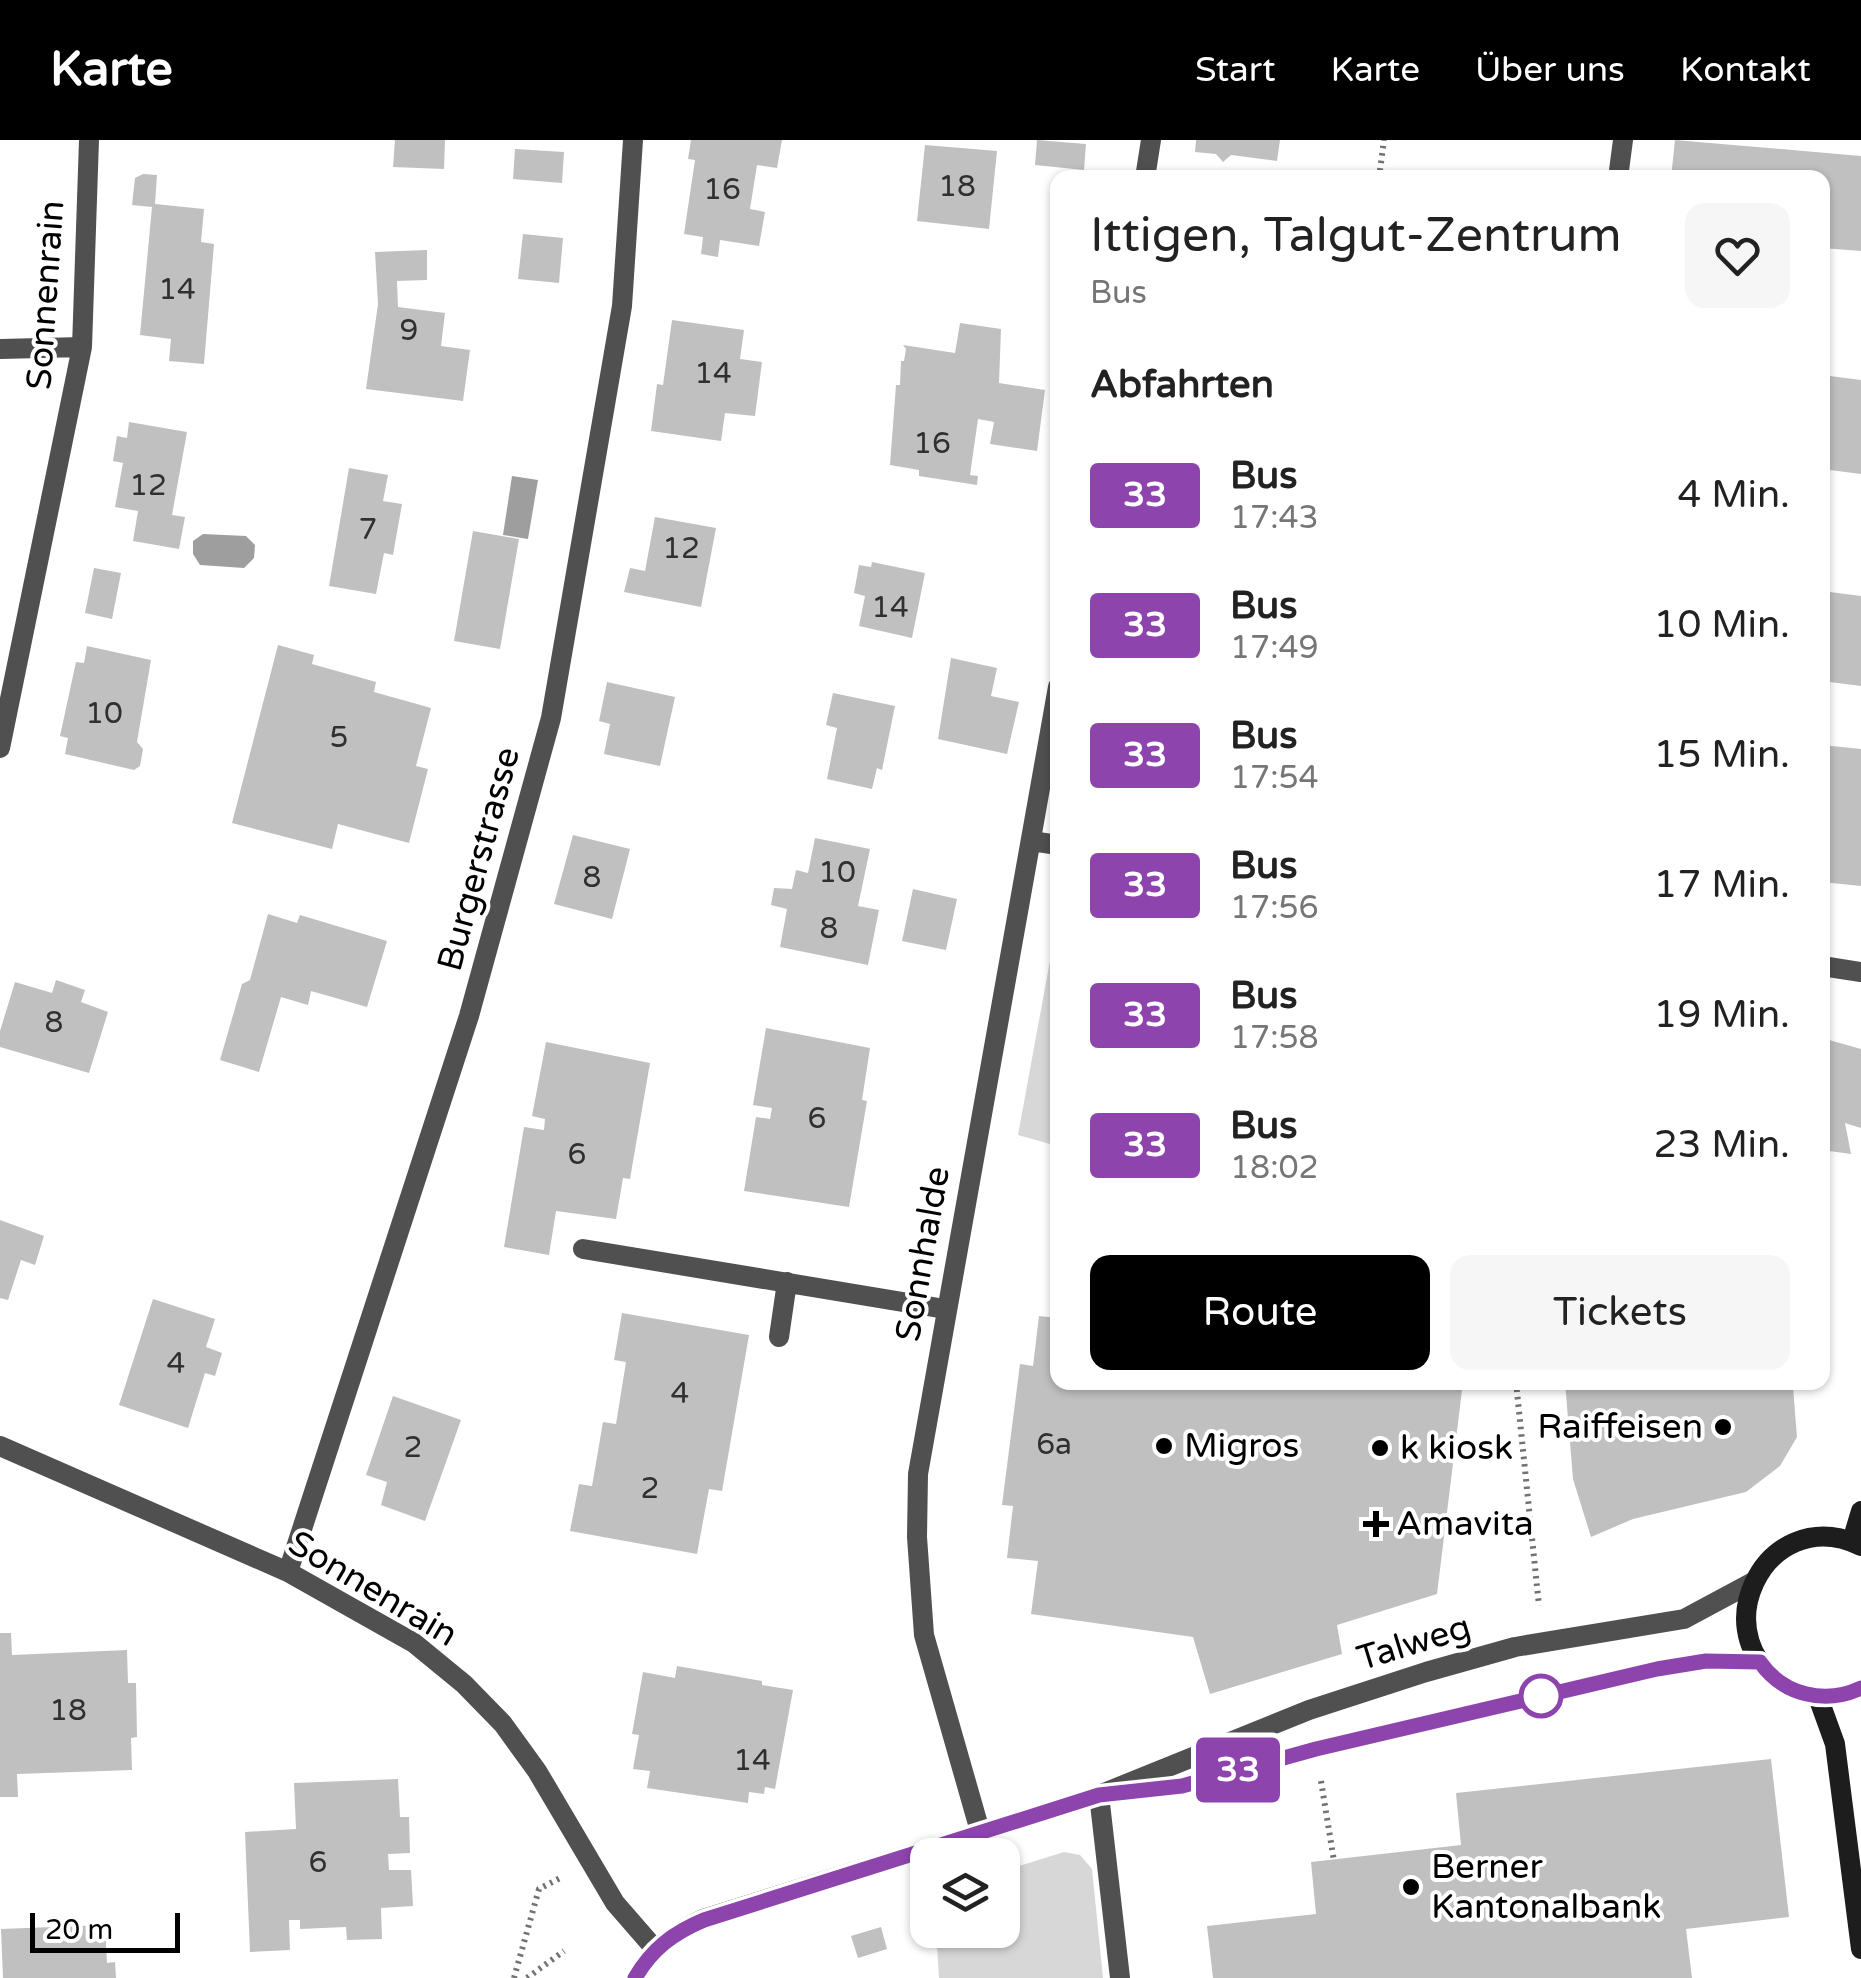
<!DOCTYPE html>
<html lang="de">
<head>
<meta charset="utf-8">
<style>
  body { margin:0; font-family:"Varela Round",sans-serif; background:#f6f6f6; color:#222; height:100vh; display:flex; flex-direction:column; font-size:38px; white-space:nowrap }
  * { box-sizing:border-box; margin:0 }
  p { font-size:32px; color:#767676 }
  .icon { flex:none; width:55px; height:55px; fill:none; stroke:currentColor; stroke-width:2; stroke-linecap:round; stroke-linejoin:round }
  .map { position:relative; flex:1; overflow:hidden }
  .details { position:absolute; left:1050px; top:30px; width:780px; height:1220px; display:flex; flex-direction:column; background:#fff; border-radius:20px; box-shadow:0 2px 8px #0004 }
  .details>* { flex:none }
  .badge { padding:0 20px; border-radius:8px; font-size:35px; line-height:65px }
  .controls { position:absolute; left:910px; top:1698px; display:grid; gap:20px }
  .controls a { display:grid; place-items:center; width:110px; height:110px; border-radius:20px; background:#fff; box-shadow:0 2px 8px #0004; font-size:50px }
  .scale { position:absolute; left:30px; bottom:25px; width:150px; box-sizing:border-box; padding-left:10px; border:5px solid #000; border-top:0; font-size:28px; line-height:35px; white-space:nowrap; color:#000; -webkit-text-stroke:8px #fff; paint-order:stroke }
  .map>.badge { position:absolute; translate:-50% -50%; box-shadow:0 0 0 5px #fff }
  h2 { padding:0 40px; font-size:38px; line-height:90px }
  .round { display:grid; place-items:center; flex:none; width:105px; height:105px; border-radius:20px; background:#f6f6f6 }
  .summary { display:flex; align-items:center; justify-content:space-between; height:170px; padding:0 40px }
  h1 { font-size:48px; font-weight:600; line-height:75px }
  .button { display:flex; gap:20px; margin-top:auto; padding:20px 40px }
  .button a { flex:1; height:115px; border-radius:20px; background:#000; color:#fff; font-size:40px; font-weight:600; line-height:115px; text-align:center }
  .button a+a { background:#f6f6f6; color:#222 }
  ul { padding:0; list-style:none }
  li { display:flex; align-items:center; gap:30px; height:130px; padding:0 40px }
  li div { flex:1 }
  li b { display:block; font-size:38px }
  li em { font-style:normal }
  li .badge { min-width:110px; font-weight:700; text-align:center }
  header { display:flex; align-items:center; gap:60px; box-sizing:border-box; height:140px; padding:0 50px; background:#000; color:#fff }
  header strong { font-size:48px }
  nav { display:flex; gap:55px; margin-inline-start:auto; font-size:35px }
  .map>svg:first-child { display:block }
  .green { fill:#d7d7d7 }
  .water { fill:#9e9e9e }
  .building { fill:#c0c0c0 }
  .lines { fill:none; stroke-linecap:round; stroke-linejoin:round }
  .path { stroke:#727272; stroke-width:6; stroke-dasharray:2.5 5; stroke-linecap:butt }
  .service { stroke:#505050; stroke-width:20 }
  .minor { stroke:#505050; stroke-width:20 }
  .tertiary { stroke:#505050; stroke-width:20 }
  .secondary { stroke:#1d1d1d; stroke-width:20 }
  .line-casing { stroke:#fff; stroke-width:22 }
  .line { stroke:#8e44ad; stroke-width:15 }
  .poi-dot { fill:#000; stroke:#fff; stroke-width:4 }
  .stop-dot { fill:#fff; stroke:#8e44ad; stroke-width:5 }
  .labels { text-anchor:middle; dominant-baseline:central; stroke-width:8; stroke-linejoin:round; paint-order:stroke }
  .number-label { font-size:30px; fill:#303030 }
  .street-label { font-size:35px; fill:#000; stroke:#fff }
  .poi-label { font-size:35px; fill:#000; stroke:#fff; text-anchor:start }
</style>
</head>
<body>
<header>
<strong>Karte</strong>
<nav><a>Start</a><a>Karte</a><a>Über uns</a><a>Kontakt</a></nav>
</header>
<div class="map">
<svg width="1861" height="1838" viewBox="0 0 1861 1838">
  <rect width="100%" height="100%" fill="#fff"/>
  <!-- green -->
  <path class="green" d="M 1057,782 L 1057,1006 L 1018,995 Z
    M 1064,1712 L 1080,1715 L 1092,1729 L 1103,1838 L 939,1838 L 936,1790 L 1002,1790 L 1003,1731 Z"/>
  <!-- water -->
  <path class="water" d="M 512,336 L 538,340 L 528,399 L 503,395 Z
    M 203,394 L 246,396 L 255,405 L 254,418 L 244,428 L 200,425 L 193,414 L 193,401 Z"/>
  <!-- building -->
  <path class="building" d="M 395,0 L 445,0 L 444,29 L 393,27 Z
    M 691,0 L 782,0 L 777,28 L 757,25 L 750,69 L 765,72 L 759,106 L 720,100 L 718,117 L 701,114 L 703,97 L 684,94 L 695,20 L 688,19 Z
    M 1037,0 L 1086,4 L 1084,30 L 1035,25 Z
    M 1196,0 L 1280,0 L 1277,21 L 1231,15 L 1223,22 L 1216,14 L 1195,12 Z
    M 1675,0 L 1861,16 L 1861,111 L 1822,108 L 1822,38 L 1671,38 Z
    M 925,5 L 997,11 L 989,89 L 917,81 Z
    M 515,9 L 564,12 L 562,43 L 513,39 Z
    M 143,34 L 157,35 L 155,64 L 204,69 L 201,102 L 214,104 L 204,224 L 169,221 L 171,199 L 140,195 L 152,67 L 132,65 L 135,38 Z
    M 523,94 L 563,98 L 559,143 L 518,139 Z
    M 427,110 L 427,140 L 397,141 L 398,167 L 445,173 L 441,206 L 470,210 L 463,261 L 366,249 L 378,164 L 375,112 Z
    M 672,180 L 744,190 L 740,219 L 762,222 L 755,276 L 725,273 L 721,301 L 651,291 L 657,244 L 663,245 Z
    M 960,183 L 1001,189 L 999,243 L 1045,250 L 1037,311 L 990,304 L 994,282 L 978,279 L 970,335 L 978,336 L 977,345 L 919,336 L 919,330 L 890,325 L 896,245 L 900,245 L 901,221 L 904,221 L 906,209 L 903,205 L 955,213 Z
    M 1822,235 L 1861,240 L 1861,334 L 1822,329 Z
    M 129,282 L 187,292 L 172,375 L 185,377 L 179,409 L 133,401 L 138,371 L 115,367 L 123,323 L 113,321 L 117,296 L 127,298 Z
    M 349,328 L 388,335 L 383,361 L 402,364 L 393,415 L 384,413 L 376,454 L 329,446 Z
    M 655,377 L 716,388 L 701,467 L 624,452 L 630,428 L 645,431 Z
    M 473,391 L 519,399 L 500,509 L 454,501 Z
    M 872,422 L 925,433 L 912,498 L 859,486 L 865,456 L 854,453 L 859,425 L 871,427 Z
    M 94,428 L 121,433 L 112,479 L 85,473 Z
    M 1822,451 L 1861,456 L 1861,546 L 1822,541 Z
    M 278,505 L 314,515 L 312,524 L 376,542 L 374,552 L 431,568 L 416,626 L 428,629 L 409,703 L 338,684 L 332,709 L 232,683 Z
    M 87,506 L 151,520 L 137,602 L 143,609 L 140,626 L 134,630 L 65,614 L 68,598 L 60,596 L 76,522 L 84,523 Z
    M 951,518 L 997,528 L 991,556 L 1019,562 L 1007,614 L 938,599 Z
    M 607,542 L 675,557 L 660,626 L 604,614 L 610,584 L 599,581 Z
    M 833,553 L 895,566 L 882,630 L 877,628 L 872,649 L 827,639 L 837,588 L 826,585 Z
    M 1822,605 L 1861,609 L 1861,746 L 1822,742 Z
    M 573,695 L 630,709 L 612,779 L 554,764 Z
    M 815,698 L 870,709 L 858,766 L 879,770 L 868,825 L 780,807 L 787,769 L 771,765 L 774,748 L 792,749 L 796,730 L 808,733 Z
    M 913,749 L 957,759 L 946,810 L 902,801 Z
    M 268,774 L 297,783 L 300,775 L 387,801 L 367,867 L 311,851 L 308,865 L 281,857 L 259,932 L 220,920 L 242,844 L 250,840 Z
    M 56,840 L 85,850 L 81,862 L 108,872 L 89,933 L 0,907 L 0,891 L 15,842 L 52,853 Z
    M 766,888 L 870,908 L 862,960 L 867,961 L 849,1067 L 744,1051 L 756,977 L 770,979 L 772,968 L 753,965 Z
    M 1822,898 L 1861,909 L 1861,988 L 1845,983 L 1851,1014 L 1822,1010 Z
    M 546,902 L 650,923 L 630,1039 L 623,1038 L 616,1079 L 556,1071 L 549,1115 L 504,1107 L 524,987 L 544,990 L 545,979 L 532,976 Z
    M 0,1080 L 44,1096 L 35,1125 L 21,1120 L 8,1160 L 0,1158 Z
    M 153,1159 L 215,1179 L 206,1207 L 222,1213 L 215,1236 L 205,1233 L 188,1288 L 119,1265 Z
    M 622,1173 L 749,1195 L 722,1351 L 709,1349 L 697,1414 L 570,1391 L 579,1344 L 592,1346 L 603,1282 L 616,1284 L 626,1222 L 614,1220 Z
    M 1039,1176 L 1058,1178 L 1058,1242 L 1463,1242 L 1437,1454 L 1337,1485 L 1342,1514 L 1210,1554 L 1193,1497 L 1031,1474 L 1038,1421 L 1007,1418 L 1013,1366 L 1002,1365 L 1020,1224 L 1033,1226 Z
    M 1565,1242 L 1744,1242 L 1793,1247 L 1797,1297 L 1780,1326 L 1746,1352 L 1633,1379 L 1591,1397 L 1573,1339 Z
    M 393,1256 L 461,1280 L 425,1381 L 381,1365 L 387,1342 L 366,1335 Z
    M 0,1493 L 11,1493 L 12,1515 L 127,1510 L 128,1543 L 136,1543 L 137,1597 L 131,1598 L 132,1630 L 17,1634 L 18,1657 L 0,1657 Z
    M 677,1526 L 762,1541 L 762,1545 L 793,1550 L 775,1649 L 765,1647 L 764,1654 L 749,1652 L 748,1663 L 647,1648 L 650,1631 L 633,1629 L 639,1595 L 632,1594 L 643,1532 L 675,1538 Z
    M 1771,1619 L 1789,1777 L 1686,1789 L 1692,1838 L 1213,1838 L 1207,1786 L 1316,1774 L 1311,1722 L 1461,1705 L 1456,1653 Z
    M 398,1639 L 400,1677 L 409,1677 L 410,1713 L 388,1714 L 389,1730 L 411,1730 L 413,1766 L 381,1768 L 382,1799 L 347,1800 L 346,1787 L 300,1789 L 300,1780 L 289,1780 L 290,1810 L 250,1812 L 245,1692 L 296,1689 L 294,1643 Z
    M 105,1785 L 107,1823 L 115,1822 L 116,1838 L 3,1838 L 1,1789 Z
    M 881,1787 L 887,1809 L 858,1818 L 851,1796 Z"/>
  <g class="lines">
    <!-- path -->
    <path class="path" d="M 1379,38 L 1384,0
      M 1516,1242 L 1539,1466
      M 1321,1641 L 1334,1721
      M 514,1838 L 539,1749 L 562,1737
      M 527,1838 L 564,1811"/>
    <!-- service -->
    <path class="service" d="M 583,1109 L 945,1169
      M 779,1197 L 787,1142
      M 1099,1655 L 1120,1838"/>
    <!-- minor -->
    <path class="minor" d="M 1145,38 L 1151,0
      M 1618,38 L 1623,0
      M 0,209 L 82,207
      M 0,608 L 82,207 L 89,0
      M 1031,701 L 1058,705
      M 1822,826 L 1861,832
      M 0,1306 L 288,1432 L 414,1503 L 464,1544 L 503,1584 L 537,1631 L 615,1763 L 655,1809
      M 288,1432 L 469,876 L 551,578 L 622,166 L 633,0
      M 980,1691 L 924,1495 L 917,1397 L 918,1334 L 1058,547"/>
    <!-- tertiary -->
    <path class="tertiary" d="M 1126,1652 L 1182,1646 L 1315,1609 L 1657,1529 L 1706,1521 L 1760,1522
      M 635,1838 C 652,1809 673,1793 703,1779 L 1099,1655 L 1309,1570 L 1426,1532 L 1515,1507 L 1684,1479 L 1753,1442"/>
    <!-- secondary -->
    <path class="secondary" d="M 1852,1401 L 1861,1371
      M 1861,1406 C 1764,1359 1696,1503 1794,1550 C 1815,1560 1841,1558 1861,1548
      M 1818,1557 L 1835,1604 L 1861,1809"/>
  </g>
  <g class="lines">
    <defs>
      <path id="line" d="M 635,1838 C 652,1809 673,1793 704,1780 L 1099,1655 L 1182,1646 L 1316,1609 L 1657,1529 L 1706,1521 L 1760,1522 C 1783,1555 1825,1565 1861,1548"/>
    </defs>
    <!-- line casing -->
    <use href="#line" class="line-casing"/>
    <!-- line -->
    <use href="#line" class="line"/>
  </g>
  <!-- markers -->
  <g class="poi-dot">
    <circle cx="1723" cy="1287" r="10"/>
    <circle cx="1164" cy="1306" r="10"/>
    <circle cx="1380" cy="1308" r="10"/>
    <path d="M1371 1369h10v10h10v10h-10v10h-10v-10h-10v-10h10z"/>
    <circle cx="1411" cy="1747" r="10"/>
  </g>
  <circle class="stop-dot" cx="1541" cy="1556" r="20"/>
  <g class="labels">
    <!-- number labels -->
    <g class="number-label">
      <text x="957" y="46">18</text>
      <text x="722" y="49">16</text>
      <text x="177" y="149">14</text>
      <text x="409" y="190">9</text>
      <text x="713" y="233">14</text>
      <text x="932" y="303">16</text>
      <text x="148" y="345">12</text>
      <text x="368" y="389">7</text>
      <text x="681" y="408">12</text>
      <text x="890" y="467">14</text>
      <text x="104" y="573">10</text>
      <text x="339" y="597">5</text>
      <text x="837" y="732">10</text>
      <text x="592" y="737">8</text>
      <text x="829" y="788">8</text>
      <text x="54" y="882">8</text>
      <text x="817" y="978">6</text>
      <text x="577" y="1014">6</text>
      <text x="176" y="1223">4</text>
      <text x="680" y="1253">4</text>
      <text x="1054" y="1304">6a</text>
      <text x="413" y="1307">2</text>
      <text x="650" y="1348">2</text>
      <text x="68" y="1570">18</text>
      <text x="752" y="1620">14</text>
      <text x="318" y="1722">6</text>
    </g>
    <!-- street labels -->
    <g class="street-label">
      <text transform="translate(46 155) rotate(-86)">Sonnenrain</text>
      <text transform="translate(479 719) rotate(-75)">Burgerstrasse</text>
      <text transform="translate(923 1114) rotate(-80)">Sonnhalde</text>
      <text transform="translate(373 1449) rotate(31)">Sonnenrain</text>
      <text transform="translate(1414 1503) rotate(-17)">Talweg</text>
    </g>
    <!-- poi labels -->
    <g class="poi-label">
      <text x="1703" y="1287" text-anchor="end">Raiffeisen</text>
      <text x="1184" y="1306">Migros</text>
      <text x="1400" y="1308">k kiosk</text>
      <text x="1396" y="1384">Amavita</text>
      <text x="1431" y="1727">Berner<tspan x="1431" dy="40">Kantonalbank</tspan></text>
    </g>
  </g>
</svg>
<div class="controls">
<a><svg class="icon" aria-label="layers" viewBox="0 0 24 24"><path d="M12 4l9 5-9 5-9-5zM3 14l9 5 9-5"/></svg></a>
</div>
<div class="scale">20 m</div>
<b class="badge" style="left:1238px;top:1630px;background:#8e44ad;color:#fff">33</b>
<section class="details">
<div class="summary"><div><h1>Ittigen, Talgut-Zentrum</h1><p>Bus</p></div><a class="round"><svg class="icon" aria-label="heart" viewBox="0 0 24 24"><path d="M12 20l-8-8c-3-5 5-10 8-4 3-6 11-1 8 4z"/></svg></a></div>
<h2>Abfahrten</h2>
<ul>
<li><span class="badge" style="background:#8e44ad;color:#fff">33</span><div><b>Bus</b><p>17:43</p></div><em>4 Min.</em></li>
<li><span class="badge" style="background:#8e44ad;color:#fff">33</span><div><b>Bus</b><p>17:49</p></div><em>10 Min.</em></li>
<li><span class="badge" style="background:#8e44ad;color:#fff">33</span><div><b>Bus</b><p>17:54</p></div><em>15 Min.</em></li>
<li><span class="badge" style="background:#8e44ad;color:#fff">33</span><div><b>Bus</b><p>17:56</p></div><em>17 Min.</em></li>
<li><span class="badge" style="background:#8e44ad;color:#fff">33</span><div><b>Bus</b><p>17:58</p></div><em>19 Min.</em></li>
<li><span class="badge" style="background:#8e44ad;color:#fff">33</span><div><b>Bus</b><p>18:02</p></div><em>23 Min.</em></li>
</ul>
<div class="button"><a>Route</a><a>Tickets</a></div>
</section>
</div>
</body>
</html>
